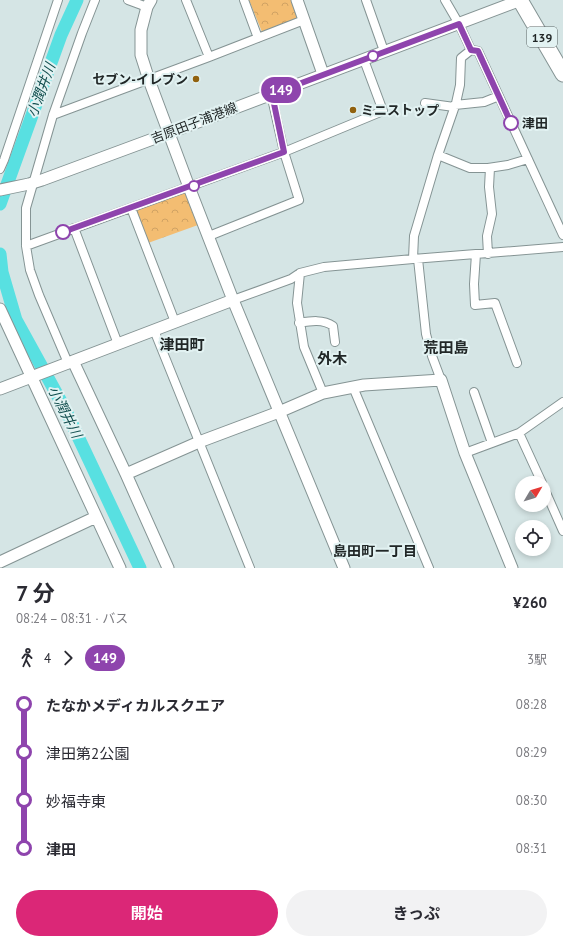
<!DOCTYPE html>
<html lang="ja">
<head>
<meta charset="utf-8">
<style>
  body { margin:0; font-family:"PT Sans","Noto Sans JP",sans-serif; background:#f2f2f3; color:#2b2b33; height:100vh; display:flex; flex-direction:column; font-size:15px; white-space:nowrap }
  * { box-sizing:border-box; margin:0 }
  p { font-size:13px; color:#7c7c81 }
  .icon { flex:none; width:22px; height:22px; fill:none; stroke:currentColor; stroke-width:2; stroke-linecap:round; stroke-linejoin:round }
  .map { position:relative; height:568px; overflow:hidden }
  .drawer { display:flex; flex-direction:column; background:#fff; flex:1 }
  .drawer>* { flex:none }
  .badge { padding:0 8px; border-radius:13px; font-size:14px; line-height:26px }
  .needle { width:26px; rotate:52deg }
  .tools { position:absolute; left:515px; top:476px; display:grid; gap:8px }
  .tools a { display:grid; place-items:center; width:36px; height:36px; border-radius:50%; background:#fff; box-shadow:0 2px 6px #0003; font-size:20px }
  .map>.badge { position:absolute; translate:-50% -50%; box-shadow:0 0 0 2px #fff }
  .legs { display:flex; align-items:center; gap:6px; height:44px; padding:0 16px; font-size:13px }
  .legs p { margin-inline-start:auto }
  .overview { display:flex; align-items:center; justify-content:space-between; height:68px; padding:0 16px }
  h1 { font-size:22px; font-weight:700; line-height:30px }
  .cta { display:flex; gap:8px; margin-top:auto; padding:8px 16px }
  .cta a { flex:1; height:46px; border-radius:24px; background:#db2777; color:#fff; font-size:16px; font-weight:700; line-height:46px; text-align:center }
  .cta a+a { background:#f2f2f3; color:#2b2b33 }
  ul { padding:0 16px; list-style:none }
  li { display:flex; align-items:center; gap:14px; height:48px; font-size:15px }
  li i { display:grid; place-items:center; width:6px; height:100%; margin:0 5px; background:currentColor }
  li i::after { content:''; width:10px; height:10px; margin:-5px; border:3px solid; border-radius:50%; background:#fff }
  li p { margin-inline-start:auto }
  li:first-child i { background:linear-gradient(#0000 50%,currentColor 0) }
  li:last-child i { background:linear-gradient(currentColor 50%,#0000 0) }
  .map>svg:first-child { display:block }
  .park { fill:url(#park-crowns) }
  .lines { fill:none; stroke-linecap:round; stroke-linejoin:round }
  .river { stroke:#58e0e1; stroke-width:13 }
  .street-casing { stroke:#859494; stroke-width:10 }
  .secondary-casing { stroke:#859494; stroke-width:13 }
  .highway-casing { stroke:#859494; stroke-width:17 }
  .street { stroke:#fff; stroke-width:8 }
  .secondary { stroke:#fff; stroke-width:11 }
  .highway { stroke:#fff; stroke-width:15 }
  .line-1-casing { stroke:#fff; stroke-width:9 }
  .line-1 { stroke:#8e44ad; stroke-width:6 }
  .stop-1-dot { fill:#fff; stroke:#8e44ad; stroke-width:2 }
  .poi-dot { fill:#91610e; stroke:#e2f2f2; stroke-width:1.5 }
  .labels { text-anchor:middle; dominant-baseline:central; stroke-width:4; stroke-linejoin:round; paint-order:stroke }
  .shield { fill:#e2f2f2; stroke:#5b6464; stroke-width:1 }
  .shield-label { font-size:12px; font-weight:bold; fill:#212727 }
  .poi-label { font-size:13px; font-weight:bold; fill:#212727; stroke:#e2f2f2; text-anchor:end }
  .street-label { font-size:13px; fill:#212727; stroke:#e2f2f2 }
  .stop-label { font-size:13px; font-weight:bold; fill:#212727; stroke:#e2f2f2; text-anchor:start }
  .water-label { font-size:14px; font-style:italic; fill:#145050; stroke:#e2f2f2 }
  .neighbourhood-label { font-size:14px; font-weight:bold; fill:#212727; stroke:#e2f2f2 }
  .quarter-label { font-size:15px; font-weight:bold; fill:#212727; stroke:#e2f2f2 }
</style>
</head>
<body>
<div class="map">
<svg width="563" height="568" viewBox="0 0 563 568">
  <defs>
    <pattern id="park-crowns" width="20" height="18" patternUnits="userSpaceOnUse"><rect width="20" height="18" fill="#f3bd72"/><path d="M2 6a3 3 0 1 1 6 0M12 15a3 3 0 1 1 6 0" fill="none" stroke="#d0a263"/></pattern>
  </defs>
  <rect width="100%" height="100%" fill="#d5e5e5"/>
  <!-- park -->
  <path class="park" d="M 249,0 L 293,0 L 300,18 L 262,32 Z
    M 185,191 L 198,225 L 148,243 L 135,209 Z"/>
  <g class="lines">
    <!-- river -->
    <path class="river" d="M 0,204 L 61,35 L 77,0
      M 0,254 L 2,272 L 16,320 L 65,409 L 140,568"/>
    <defs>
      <path id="street" d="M 128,0 L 147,7
        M 186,0 L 209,57
        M 244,0 L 258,38
        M 366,0 L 384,51
        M 445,0 L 459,24 L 471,50 L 478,51 L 563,235
        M 425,103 L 454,107
        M 455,105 L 484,102 L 499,96
        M 53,115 L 209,57 L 304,20
        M 438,155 L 470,168 L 488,168 L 508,165 L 528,159
        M 0,169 L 4,160 L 58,0
        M 131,208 L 175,322
        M 74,228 L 118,344
        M 209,236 L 299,200 L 284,152 L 271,94
        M 26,246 L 284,152 L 383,111 L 364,60
        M 476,254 L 474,284 L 475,305 L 495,303 L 517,363
        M 488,254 L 487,236 L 492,214 L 489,187 L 490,168
        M 413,259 L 414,236 L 438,155 L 456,103 L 460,85 L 461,58 L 471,50
        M 418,259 L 426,334 L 432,356 L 441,380
        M 300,273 L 297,303 L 304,347 L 323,393
        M 233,300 L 291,279 L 300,273 L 324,267 L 413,259 L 563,247
        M 299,323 C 311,321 323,319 333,326 L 335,342
        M 154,330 L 250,568
        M 68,363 L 39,295 L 30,270 L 26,246 L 26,208 L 53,115 L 82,33 L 95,0
        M 353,387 L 429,568
        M 474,392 L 492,443
        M 519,433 L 542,483
        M 465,453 L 519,433 L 563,402
        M 544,488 L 563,531"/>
      <path id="secondary" d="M 151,0 L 147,7 L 141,30 L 141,55 L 149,80 L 189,187 L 233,300 L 344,568
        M 297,0 L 323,74
        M 0,190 L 29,184 L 42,180 L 169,133 L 521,0
        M 0,309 L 120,568
        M 73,361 L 126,474 L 168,568
        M 0,389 L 233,300
        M 126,474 L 199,442 L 279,412 L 323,393 L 364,385 L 441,380 L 465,453 L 512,568
        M 0,562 L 96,517"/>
      <path id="highway" d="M 520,0 L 563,74"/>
    </defs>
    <!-- street casing -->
    <use href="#street" class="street-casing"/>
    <!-- secondary casing -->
    <use href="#secondary" class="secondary-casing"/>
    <!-- highway casing -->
    <use href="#highway" class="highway-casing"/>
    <!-- street -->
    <use href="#street" class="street"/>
    <!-- secondary -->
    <use href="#secondary" class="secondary"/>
    <!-- highway -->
    <use href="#highway" class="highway"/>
  </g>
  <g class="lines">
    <defs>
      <path id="line-1" d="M 63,232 L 284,152 L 272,94 L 459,24 L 471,50 L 478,51 L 511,123"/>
    </defs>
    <!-- line-1 casing -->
    <use href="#line-1" class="line-1-casing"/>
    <!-- line-1 -->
    <use href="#line-1" class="line-1"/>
  </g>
  <!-- markers -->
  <g class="stop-1-dot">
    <circle cx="373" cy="56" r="5"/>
    <circle cx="511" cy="123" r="7"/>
    <circle cx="194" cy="186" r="5"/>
    <circle cx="63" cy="232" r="7"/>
  </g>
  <g class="poi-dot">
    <circle cx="196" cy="79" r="4"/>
    <circle cx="353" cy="110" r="4"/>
  </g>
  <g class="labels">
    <!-- shield labels -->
    <rect class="shield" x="527" y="27" width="30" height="20" rx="3"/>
    <g class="shield-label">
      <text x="542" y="37">139</text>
    </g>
    <!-- poi labels -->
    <g class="poi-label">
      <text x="188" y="79">セブン-イレブン</text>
      <text x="361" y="110" text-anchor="start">ミニストップ</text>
    </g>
    <!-- street labels -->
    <g class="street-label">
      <text transform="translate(194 123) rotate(-21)">吉原田子浦港線</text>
    </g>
    <!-- stop labels -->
    <g class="stop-label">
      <text x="522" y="123">津田</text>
    </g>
    <!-- water labels -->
    <g class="water-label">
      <text transform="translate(41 90) rotate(-70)">小潤井川</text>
      <text transform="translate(65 412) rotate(63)">小潤井川</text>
    </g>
    <!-- neighbourhood labels -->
    <g class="neighbourhood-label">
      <text x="375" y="551">島田町一丁目</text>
    </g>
    <!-- quarter labels -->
    <g class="quarter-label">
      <text x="182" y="344">津田町</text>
      <text x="446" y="347">荒田島</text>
      <text x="332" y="358">外木</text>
    </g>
  </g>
</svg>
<div class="tools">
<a><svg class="needle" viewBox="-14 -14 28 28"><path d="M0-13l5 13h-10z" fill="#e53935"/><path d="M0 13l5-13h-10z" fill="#7c7c81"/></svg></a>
<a><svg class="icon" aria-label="locate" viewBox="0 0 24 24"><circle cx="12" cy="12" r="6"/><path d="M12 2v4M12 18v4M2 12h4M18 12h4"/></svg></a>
</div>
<b class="badge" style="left:281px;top:90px;background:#8e44ad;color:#fff">149</b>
</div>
<section class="drawer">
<div class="overview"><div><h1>7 分</h1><p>08:24 – 08:31 · バス</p></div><b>¥260</b></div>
<div class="legs"><svg class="icon" aria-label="walk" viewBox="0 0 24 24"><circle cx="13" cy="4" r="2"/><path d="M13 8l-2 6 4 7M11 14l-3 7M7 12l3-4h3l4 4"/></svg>4<svg class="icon" aria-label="forward" viewBox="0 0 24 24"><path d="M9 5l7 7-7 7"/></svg><b class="badge" style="background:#8e44ad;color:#fff">149</b><p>3駅</p></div>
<ul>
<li><i style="color:#8e44ad"></i><b>たなかメディカルスクエア</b><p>08:28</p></li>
<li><i style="color:#8e44ad"></i><span>津田第2公園</span><p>08:29</p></li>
<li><i style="color:#8e44ad"></i><span>妙福寺東</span><p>08:30</p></li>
<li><i style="color:#8e44ad"></i><b>津田</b><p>08:31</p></li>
</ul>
<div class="cta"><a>開始</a><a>きっぷ</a></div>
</section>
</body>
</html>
